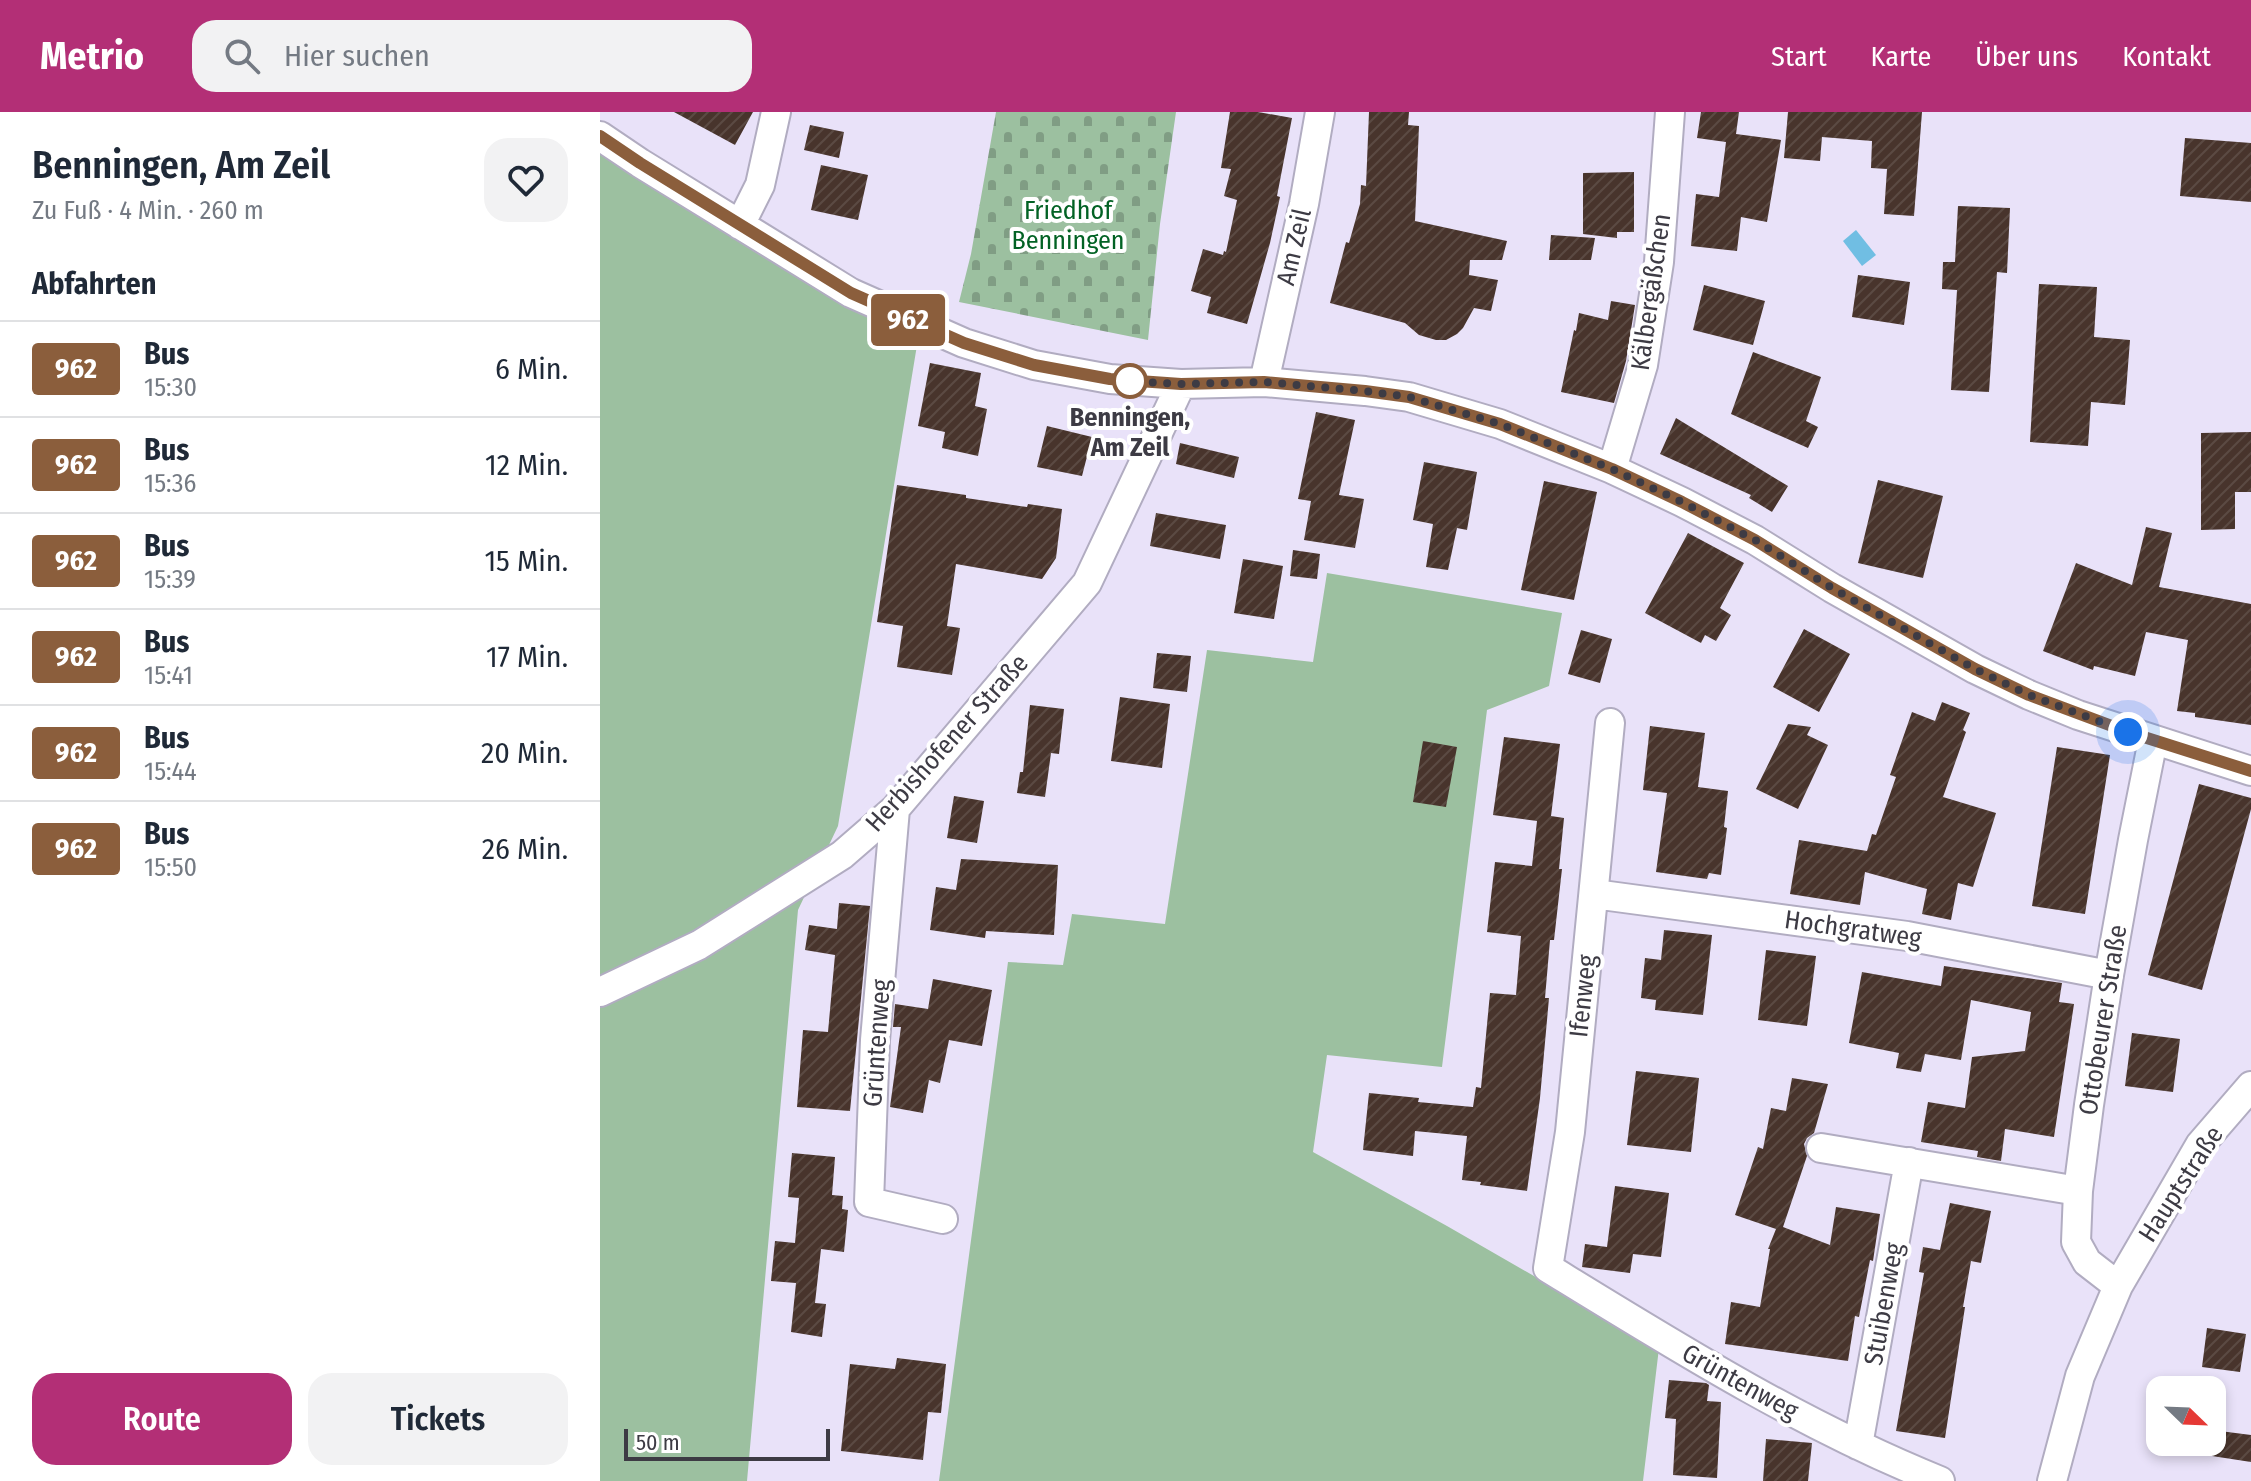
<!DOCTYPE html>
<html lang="de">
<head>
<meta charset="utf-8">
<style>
  body { margin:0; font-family:"Fira Sans Condensed",sans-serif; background:#f2f2f3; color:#1f2937; height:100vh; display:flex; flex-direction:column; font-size:30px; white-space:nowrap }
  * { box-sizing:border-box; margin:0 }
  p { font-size:26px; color:#747a83 }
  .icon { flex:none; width:44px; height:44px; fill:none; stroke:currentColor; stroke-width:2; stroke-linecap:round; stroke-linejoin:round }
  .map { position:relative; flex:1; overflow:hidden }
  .drawer { display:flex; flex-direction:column; background:#fff; width:600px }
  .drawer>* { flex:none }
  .badge { padding:0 16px; border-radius:6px; font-size:28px; line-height:52px }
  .needle { width:52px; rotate:113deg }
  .buttons { position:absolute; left:1546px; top:1264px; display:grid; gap:16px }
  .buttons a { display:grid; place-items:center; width:80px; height:80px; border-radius:16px; background:#fff; box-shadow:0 4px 12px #0003; font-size:40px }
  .scale { position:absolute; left:24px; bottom:20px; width:206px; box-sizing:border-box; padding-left:8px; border:4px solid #3d3b44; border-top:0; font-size:22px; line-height:28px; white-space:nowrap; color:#3d3b44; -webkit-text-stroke:6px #fff; paint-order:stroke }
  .you { position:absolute; width:40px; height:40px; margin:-20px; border:6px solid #fff; border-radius:50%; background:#1a73e8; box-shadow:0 0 0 12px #1a73e833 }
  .map>.badge { position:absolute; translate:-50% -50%; box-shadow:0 0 0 4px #fff }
  h2 { padding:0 32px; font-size:30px; line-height:72px }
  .round { display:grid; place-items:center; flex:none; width:84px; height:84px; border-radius:24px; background:#f2f2f3 }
  .headline { display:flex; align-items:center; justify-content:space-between; height:136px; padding:0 32px }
  h1 { font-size:38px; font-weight:600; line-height:60px }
  .action { display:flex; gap:16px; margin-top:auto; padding:16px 32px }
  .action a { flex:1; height:92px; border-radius:24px; background:#b32f76; color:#fff; font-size:32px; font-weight:600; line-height:92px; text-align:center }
  .action a+a { background:#f2f2f3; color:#1f2937 }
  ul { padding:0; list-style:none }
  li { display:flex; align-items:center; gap:24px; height:96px; padding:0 32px; border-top:2px solid #e0e1e3 }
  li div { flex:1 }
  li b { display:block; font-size:30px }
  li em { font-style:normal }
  li .badge { min-width:88px; font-weight:700; text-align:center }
  header { display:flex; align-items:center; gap:48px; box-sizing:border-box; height:112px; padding:0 40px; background:#b32f76; color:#fff }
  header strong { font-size:38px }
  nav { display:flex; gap:44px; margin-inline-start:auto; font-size:28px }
  .search { width:560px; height:72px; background:#f2f2f3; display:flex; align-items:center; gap:20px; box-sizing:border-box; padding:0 28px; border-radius:24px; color:#747a83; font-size:30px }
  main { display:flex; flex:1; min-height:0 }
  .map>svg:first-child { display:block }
  .grass { fill:#9cc0a0 }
  .cemetery { fill:url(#cemetery-stones) }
  .water { fill:#70bee3 }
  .building { fill:url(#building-hatch) }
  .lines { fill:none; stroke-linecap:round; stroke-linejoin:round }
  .street-casing { stroke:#b1acc1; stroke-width:32 }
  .street { stroke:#fff; stroke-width:28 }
  .line-casing { stroke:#fff; stroke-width:18 }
  .line { stroke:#8b5e3c; stroke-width:12 }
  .walk { stroke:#3d3b44; stroke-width:8; stroke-dasharray:0 14.4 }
  .stop-dot { fill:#fff; stroke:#8b5e3c; stroke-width:4 }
  .labels { text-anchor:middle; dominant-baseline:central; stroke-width:8; stroke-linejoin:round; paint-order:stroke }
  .park-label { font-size:26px; fill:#026224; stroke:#fff }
  .street-label { font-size:26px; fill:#3d3b44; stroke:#fff }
  .stop-label { font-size:26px; font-weight:bold; fill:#3d3b44; stroke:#fff }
</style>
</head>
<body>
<header>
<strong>Metrio</strong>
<div class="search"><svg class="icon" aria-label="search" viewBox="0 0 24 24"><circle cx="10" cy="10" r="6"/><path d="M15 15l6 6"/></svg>Hier suchen</div>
<nav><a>Start</a><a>Karte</a><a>Über uns</a><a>Kontakt</a></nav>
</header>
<main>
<section class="drawer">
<div class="headline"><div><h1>Benningen, Am Zeil</h1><p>Zu Fuß · 4 Min. · 260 m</p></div><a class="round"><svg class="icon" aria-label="heart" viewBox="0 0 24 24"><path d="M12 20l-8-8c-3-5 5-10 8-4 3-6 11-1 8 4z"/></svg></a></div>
<h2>Abfahrten</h2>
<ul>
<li><span class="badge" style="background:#8b5e3c;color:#fff">962</span><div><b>Bus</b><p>15:30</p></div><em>6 Min.</em></li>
<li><span class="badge" style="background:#8b5e3c;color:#fff">962</span><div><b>Bus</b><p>15:36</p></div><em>12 Min.</em></li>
<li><span class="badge" style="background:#8b5e3c;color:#fff">962</span><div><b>Bus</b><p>15:39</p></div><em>15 Min.</em></li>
<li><span class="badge" style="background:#8b5e3c;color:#fff">962</span><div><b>Bus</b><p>15:41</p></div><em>17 Min.</em></li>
<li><span class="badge" style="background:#8b5e3c;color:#fff">962</span><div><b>Bus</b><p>15:44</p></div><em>20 Min.</em></li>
<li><span class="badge" style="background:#8b5e3c;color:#fff">962</span><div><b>Bus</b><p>15:50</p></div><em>26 Min.</em></li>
</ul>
<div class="action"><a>Route</a><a>Tickets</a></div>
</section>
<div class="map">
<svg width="1651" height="1369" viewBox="0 0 1651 1369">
  <defs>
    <pattern id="cemetery-stones" width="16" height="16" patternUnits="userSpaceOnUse" patternTransform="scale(2)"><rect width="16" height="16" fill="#9cc0a0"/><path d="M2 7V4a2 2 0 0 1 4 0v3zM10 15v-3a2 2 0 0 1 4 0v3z" fill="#809d84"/></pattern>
    <pattern id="building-hatch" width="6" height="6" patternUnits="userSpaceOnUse" patternTransform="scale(2)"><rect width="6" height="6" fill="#48342c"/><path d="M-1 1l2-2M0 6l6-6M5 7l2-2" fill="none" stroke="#5b4a43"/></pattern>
  </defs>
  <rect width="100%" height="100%" fill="#e9e2f9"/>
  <!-- grass -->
  <path class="grass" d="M 0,39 C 103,107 204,177 318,227 L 238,714 L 229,733 L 152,785 L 86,824 L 0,865 Z
    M 727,461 L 962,501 L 949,574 L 887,598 L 842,955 L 727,943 L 713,1040 L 847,1114 L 1059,1236 L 1043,1369 L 339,1369 L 408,850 L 463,853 L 472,802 L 565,812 L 607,538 L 713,550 Z
    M 207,779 L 198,798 L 147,1369 L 0,1369 L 0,894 Z"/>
  <!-- cemetery -->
  <path class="cemetery" d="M 396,0 L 576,0 L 560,112 L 548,228 L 359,190 L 371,142 Z"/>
  <!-- water -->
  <path class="water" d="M 1256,118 L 1276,143 L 1262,154 L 1243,129 Z"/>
  <!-- building -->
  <path class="building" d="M 74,0 L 153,0 L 135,33 Z
    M 630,0 L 658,0 L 692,6 L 677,84 L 680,85 L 670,131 L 647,212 L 607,201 L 611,185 L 591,179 L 603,137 L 623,143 L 624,139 L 626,140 L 637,88 L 624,84 L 631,57 L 621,56 Z
    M 769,0 L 809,0 L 808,13 L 819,14 L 815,109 L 907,129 L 902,148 L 870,148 L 869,163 L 898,168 L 891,199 L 874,196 L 863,216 L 857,222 L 846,228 L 836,228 L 819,223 L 805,211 L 730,191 L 746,130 L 749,131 L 760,92 L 761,73 L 766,74 Z
    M 1101,0 L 1139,0 L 1136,22 L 1181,28 L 1167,110 L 1141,105 L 1137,139 L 1091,134 L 1096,82 L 1119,85 L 1126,30 L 1097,26 Z
    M 1188,0 L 1322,0 L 1314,104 L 1284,102 L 1287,57 L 1271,56 L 1272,29 L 1222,25 L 1220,49 L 1184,46 Z
    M 210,13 L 244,20 L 239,46 L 204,38 Z
    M 1585,26 L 1651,31 L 1651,90 L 1580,84 Z
    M 221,53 L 268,63 L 258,108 L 211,98 Z
    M 1034,60 L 1034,120 L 1017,120 L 1017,126 L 983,122 L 983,61 Z
    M 1358,94 L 1410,96 L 1407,161 L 1397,160 L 1389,280 L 1351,278 L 1357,178 L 1342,177 L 1343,150 L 1355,150 Z
    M 951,123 L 995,126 L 991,148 L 949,148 Z
    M 1258,163 L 1310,170 L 1304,213 L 1252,205 Z
    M 1439,172 L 1497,175 L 1494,225 L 1530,228 L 1525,293 L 1491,290 L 1488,334 L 1430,330 Z
    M 1104,173 L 1165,189 L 1153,233 L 1093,218 Z
    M 1011,189 L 1035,193 L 1026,249 L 1014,291 L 961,280 L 974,218 L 976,219 L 979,201 L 1008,208 Z
    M 1153,240 L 1221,265 L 1206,309 L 1218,315 L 1208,336 L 1131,302 Z
    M 330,251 L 381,261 L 375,294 L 387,297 L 378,344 L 342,336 L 345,320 L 318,314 Z
    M 716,300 L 755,308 L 739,383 L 764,387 L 755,436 L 704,428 L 711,389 L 698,387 Z
    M 1076,306 L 1188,374 L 1172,400 L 1149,386 L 1151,383 L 1060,342 Z
    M 447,314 L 492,325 L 482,364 L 437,355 Z
    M 1651,320 L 1651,380 L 1635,380 L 1635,417 L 1601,418 L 1601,321 Z
    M 580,331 L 639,345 L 634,366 L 576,352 Z
    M 824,350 L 877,360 L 867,418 L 857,416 L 848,458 L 826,455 L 833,412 L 813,408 Z
    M 1278,368 L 1343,384 L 1323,466 L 1258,451 Z
    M 944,369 L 997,380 L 974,488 L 921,478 Z
    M 297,373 L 366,383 L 366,386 L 427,395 L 428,392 L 462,397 L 456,446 L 442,467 L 356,452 L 347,514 L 360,516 L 352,563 L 297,555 L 303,514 L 277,510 Z
    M 556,401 L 626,413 L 620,447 L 550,434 Z
    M 1546,415 L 1572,421 L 1559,475 L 1651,492 L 1651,613 L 1595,605 L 1595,601 L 1577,599 L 1588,528 L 1546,520 L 1535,564 L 1494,554 L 1493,558 L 1443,539 L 1476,451 L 1532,473 Z
    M 1088,421 L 1144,451 L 1120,496 L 1131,503 L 1116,529 L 1105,523 L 1101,531 L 1045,501 Z
    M 693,438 L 720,442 L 717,467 L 690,464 Z
    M 643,447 L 683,454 L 674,507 L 634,501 Z
    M 1204,517 L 1250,542 L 1219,600 L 1173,575 Z
    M 981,518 L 1012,527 L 1000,571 L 968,562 Z
    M 557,541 L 591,544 L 587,580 L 553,576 Z
    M 520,585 L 570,592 L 562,656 L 511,649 Z
    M 1342,590 L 1370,601 L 1363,618 L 1366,620 L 1343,685 L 1396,701 L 1373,775 L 1358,771 L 1351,808 L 1322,802 L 1327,777 L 1265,760 L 1260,793 L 1190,782 L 1199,728 L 1267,739 L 1272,722 L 1276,723 L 1296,665 L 1290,663 L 1312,600 L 1335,609 Z
    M 430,593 L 464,597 L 459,642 L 451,641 L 445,685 L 417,681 L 420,660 L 423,660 Z
    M 1188,612 L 1211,615 L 1207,623 L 1228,633 L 1198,697 L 1156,677 Z
    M 1050,614 L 1105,621 L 1098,675 L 1128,679 L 1124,715 L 1127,716 L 1121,763 L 1109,761 L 1107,767 L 1056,760 L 1067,681 L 1043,678 Z
    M 904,625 L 960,632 L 951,704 L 964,706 L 959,757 L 962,757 L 954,828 L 950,828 L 945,886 L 949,886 L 940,986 L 927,1079 L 880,1073 L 881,1070 L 862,1068 L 867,1024 L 815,1019 L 813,1044 L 763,1038 L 769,981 L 819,986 L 818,990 L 873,995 L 876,975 L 881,976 L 890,881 L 916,883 L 921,824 L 887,820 L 895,750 L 932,754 L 937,709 L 893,703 Z
    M 823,629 L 857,635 L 846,695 L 813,690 Z
    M 1457,635 L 1510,643 L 1485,802 L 1432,794 Z
    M 1599,672 L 1651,686 L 1651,697 L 1602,878 L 1548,863 Z
    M 354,684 L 384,689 L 377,731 L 347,726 Z
    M 361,747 L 458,753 L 454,823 L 386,819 L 385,826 L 330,818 L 336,775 L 356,778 Z
    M 239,791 L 270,794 L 250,999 L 197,995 L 203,918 L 228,920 L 235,843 L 205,838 L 209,813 L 237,817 Z
    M 1064,818 L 1112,823 L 1103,903 L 1055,898 L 1056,888 L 1041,886 L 1045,846 L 1061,848 Z
    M 1166,838 L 1216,844 L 1207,914 L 1158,908 Z
    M 1344,854 L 1462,871 L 1459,890 L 1474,892 L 1454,1025 L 1405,1017 L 1401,1049 L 1377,1045 L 1378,1039 L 1321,1030 L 1328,990 L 1365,996 L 1372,945 L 1425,939 L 1431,900 L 1371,888 L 1361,948 L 1325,942 L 1321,960 L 1296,956 L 1299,941 L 1249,931 L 1262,860 L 1341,874 Z
    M 333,867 L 392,878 L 382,934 L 349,928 L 340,971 L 329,968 L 323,1001 L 290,995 L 301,915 L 293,915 L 295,892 L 328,897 Z
    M 1532,921 L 1580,927 L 1573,980 L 1525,974 Z
    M 1036,959 L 1099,966 L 1091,1040 L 1027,1033 Z
    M 1192,966 L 1228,972 L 1214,1021 L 1207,1026 L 1204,1032 L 1207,1044 L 1183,1115 L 1230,1133 L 1236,1095 L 1280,1102 L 1273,1149 L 1270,1148 L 1259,1205 L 1255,1204 L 1248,1249 L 1125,1232 L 1131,1190 L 1160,1195 L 1170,1137 L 1168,1137 L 1176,1117 L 1135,1103 L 1158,1035 L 1163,1037 L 1171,996 L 1186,999 Z
    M 192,1041 L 235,1045 L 232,1083 L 243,1084 L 242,1097 L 248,1098 L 244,1140 L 221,1137 L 215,1191 L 226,1192 L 222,1225 L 191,1220 L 196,1171 L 171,1169 L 175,1129 L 195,1131 L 199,1086 L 188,1085 Z
    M 1015,1074 L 1069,1081 L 1061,1145 L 1033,1142 L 1030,1161 L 982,1155 L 985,1132 L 1007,1135 Z
    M 1350,1091 L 1391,1099 L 1381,1151 L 1371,1149 L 1363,1195 L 1365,1195 L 1345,1326 L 1296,1319 L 1324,1161 L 1319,1160 L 1323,1135 L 1340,1138 Z
    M 1607,1216 L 1646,1222 L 1640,1260 L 1602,1255 Z
    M 297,1246 L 346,1252 L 341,1301 L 328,1300 L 323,1348 L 241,1339 L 250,1252 L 295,1257 Z
    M 1069,1268 L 1106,1271 L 1109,1273 L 1107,1289 L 1121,1290 L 1117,1366 L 1073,1363 L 1076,1307 L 1065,1306 Z
    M 1612,1318 L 1651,1323 L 1651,1350 L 1612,1344 Z
    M 1166,1327 L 1212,1331 L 1208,1369 L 1163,1369 Z"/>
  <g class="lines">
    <defs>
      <path id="street" d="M 0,24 L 40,51 L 251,181 L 364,231 L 434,253 L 510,267 L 581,272 L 664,270 L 765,279 L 809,285 L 900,312 L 1012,357 L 1082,390 L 1155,428 L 1232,476 L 1375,557 L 1429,583 L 1478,603 L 1651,659
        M 140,113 L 160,73 L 176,0
        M 664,270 L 704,92 L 720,0
        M 1012,357 L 1043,253 L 1059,150 L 1070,0
        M 1010,611 L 970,1020 L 948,1156 C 1075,1234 1201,1313 1340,1369
        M 295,697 L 275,928 L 269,1090 L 343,1107
        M 994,782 L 1307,824 L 1509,863
        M 0,880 L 99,833 L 242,743 L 295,697 L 487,471 L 581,272
        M 1221,1036 L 1478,1079
        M 1518,1174 L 1487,1150 L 1476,1130 L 1478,1079 L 1489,993 L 1509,863 L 1533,728 L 1553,628
        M 1258,1333 L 1309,1050
        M 1452,1369 L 1480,1264 L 1518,1174 L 1600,1033 L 1651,974"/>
    </defs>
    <!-- street casing -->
    <use href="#street" class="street-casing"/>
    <!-- street -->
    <use href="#street" class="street"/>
  </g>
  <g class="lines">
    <defs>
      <path id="line" d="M 0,24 L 40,51 L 251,181 L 364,231 L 434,253 L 510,267 L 581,272 L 664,270 L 765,279 L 809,285 L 900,312 L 1012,357 L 1082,390 L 1155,428 L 1232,476 L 1375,557 L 1429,583 L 1528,620 L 1651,659"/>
    </defs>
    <!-- line casing -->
    <use href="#line" class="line-casing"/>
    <!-- line -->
    <use href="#line" class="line"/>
    <!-- walk -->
    <path class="walk" d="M 530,269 L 527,269 L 581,272 L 664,270 L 765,279 L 809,285 L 900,312 L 1012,357 L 1082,390 L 1155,428 L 1232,476 L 1375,557 L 1429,583 L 1528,620"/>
  </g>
  <!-- markers -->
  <circle class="stop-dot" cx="530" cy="269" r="16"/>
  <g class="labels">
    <!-- park labels -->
    <g class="park-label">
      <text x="468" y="98">Friedhof<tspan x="468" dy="30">Benningen</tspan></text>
    </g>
    <!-- street labels -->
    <g class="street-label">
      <text transform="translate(694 135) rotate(-77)">Am Zeil</text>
      <text transform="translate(1051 180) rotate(-82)">Kälbergäßchen</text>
      <text transform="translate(347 631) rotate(-48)">Herbishofener Straße</text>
      <text transform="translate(1253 817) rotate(8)">Hochgratweg</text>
      <text transform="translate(983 884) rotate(-84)">Ifenweg</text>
      <text transform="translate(1503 908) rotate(-81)">Ottobeurer Straße</text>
      <text transform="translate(277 931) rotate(-86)">Grüntenweg</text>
      <text transform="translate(1581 1072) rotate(-57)">Hauptstraße</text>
      <text transform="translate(1284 1192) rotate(-80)">Stuibenweg</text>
      <text transform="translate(1140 1270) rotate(29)">Grüntenweg</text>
    </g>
    <!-- stop labels -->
    <g class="stop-label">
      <text x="530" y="305">Benningen,<tspan x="530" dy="30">Am Zeil</tspan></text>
    </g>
  </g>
</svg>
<div class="buttons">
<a><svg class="needle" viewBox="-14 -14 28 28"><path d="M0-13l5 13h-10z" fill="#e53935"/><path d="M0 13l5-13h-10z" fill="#747a83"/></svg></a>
</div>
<div class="scale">50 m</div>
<div class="you" style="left:1528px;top:620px"></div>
<b class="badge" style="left:308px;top:208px;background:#8b5e3c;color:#fff">962</b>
</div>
</main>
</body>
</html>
